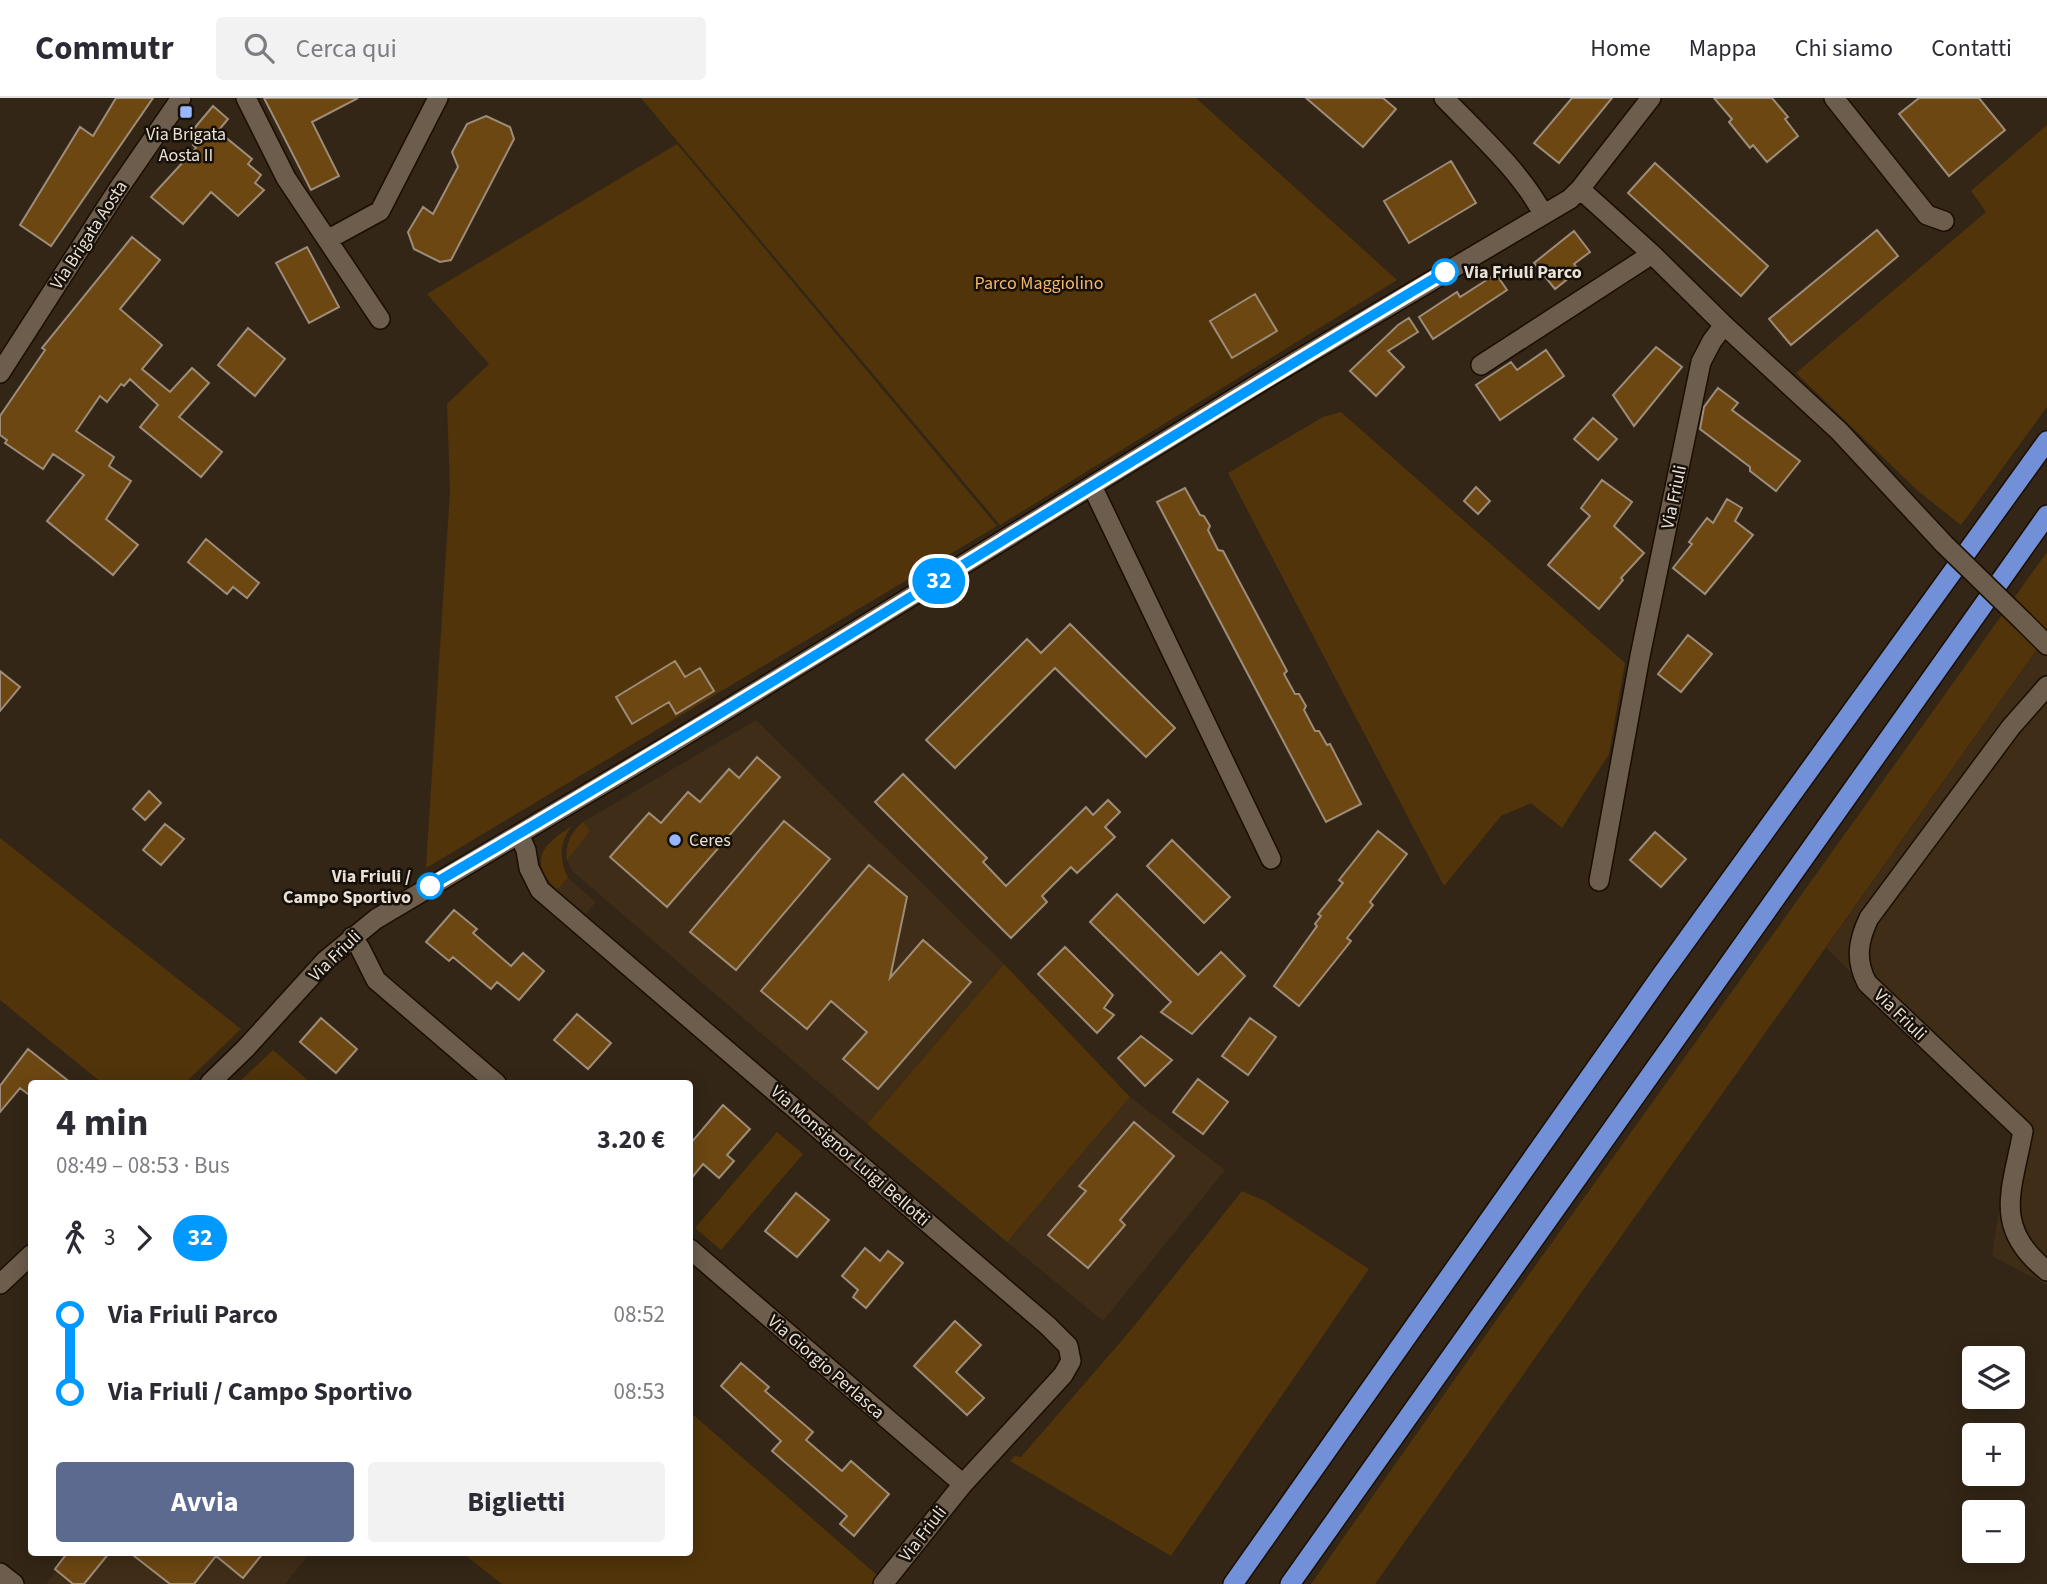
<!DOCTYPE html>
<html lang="it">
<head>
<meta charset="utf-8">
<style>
  body { margin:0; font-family:"Source Sans 3",sans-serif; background:#f2f2f3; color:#2b2b33; height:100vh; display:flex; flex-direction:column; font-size:26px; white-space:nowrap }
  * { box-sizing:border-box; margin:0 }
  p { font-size:23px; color:#7c7c81 }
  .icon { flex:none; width:38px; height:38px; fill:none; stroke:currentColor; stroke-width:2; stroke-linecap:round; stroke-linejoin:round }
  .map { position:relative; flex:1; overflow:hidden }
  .drawer { position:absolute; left:28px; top:982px; width:665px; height:476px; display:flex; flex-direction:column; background:#fff; border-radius:7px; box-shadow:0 4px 18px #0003 }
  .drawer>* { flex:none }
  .badge { padding:0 14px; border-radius:23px; font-size:24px; line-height:46px }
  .controls { position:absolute; left:1962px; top:1248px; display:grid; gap:14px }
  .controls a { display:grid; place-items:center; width:63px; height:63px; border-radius:7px; background:#fff; box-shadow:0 4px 18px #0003; font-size:35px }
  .map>.badge { position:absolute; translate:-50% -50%; box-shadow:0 0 0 4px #fff }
  .legs { display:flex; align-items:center; gap:10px; height:77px; padding:0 28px; font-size:23px }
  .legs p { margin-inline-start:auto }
  .summary { display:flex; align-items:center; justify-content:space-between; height:119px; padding:0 28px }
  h1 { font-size:38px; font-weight:700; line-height:52px }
  .primary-button { display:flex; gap:14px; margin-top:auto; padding:14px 28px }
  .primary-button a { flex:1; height:80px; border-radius:7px; background:#5b6a8e; color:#fff; font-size:28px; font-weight:700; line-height:80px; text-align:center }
  .primary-button a+a { background:#f2f2f3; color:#2b2b33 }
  ul { padding:0 28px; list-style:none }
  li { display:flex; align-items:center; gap:24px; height:77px; font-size:26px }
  li i { display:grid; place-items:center; width:10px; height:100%; margin:0 9px; background:currentColor }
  li i::after { content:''; width:18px; height:18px; margin:-9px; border:5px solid; border-radius:50%; background:#fff }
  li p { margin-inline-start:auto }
  li:first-child i { background:linear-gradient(#0000 50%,currentColor 0) }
  li:last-child i { background:linear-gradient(currentColor 50%,#0000 0) }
  header { display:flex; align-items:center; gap:42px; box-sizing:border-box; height:98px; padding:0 35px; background:#fff; border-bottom:2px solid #e1e1e2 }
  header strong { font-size:33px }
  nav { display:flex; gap:38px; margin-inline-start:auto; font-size:24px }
  .search { width:490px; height:63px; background:#f2f2f3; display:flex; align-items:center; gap:18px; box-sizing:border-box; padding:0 24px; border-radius:7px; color:#7c7c81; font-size:26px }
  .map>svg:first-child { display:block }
  .built { fill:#3f2d17 }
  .green { fill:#51340a }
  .building { fill:#6d4712; stroke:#9c8c79; stroke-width:2 }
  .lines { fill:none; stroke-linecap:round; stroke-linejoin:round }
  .minor-casing { stroke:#1a0e02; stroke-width:22 }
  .tertiary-casing { stroke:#1a0e02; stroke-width:22 }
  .trunk-casing { stroke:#1a0e02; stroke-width:22 }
  .minor { stroke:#6c5d4c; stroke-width:19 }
  .tertiary { stroke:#6c5d4c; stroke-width:19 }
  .trunk { stroke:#7290d8; stroke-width:19 }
  .minor-bridge-casing { stroke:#1a0e02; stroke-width:22; stroke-linecap:butt }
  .minor-bridge { stroke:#6c5d4c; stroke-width:19 }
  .line-1-casing { stroke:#fff; stroke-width:16 }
  .line-1 { stroke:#09f; stroke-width:10 }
  .poi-dot { fill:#96b6fd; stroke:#161009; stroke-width:2.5 }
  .stop-1-dot { fill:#fff; stroke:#09f; stroke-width:3.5 }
  .labels { text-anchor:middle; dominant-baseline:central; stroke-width:5; stroke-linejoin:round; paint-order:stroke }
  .poi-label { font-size:18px; fill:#e9e0d6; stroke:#161009 }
  .street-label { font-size:18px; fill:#e9e0d6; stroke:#161009 }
  .stop-label { font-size:18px; font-weight:bold; fill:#e9e0d6; stroke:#161009; text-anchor:start }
  .park-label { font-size:18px; fill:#f2b76e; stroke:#161009 }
</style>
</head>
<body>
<header>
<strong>Commutr</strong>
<div class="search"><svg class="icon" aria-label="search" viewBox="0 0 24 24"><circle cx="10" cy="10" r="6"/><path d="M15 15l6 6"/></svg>Cerca qui</div>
<nav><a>Home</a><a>Mappa</a><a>Chi siamo</a><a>Contatti</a></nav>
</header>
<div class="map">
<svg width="2047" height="1486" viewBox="0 0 2047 1486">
  <rect width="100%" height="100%" fill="#332616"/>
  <!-- built -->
  <path class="built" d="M 2047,537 L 2047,1187 L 1992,1158 L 2011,1032 L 1826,850 Z
    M 756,622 L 1004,866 L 867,1026 L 572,773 L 567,762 L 566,752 L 570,739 L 583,724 Z
    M 568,780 L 596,804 L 586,816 L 557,792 Z
    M 1130,999 L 1225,1072 L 1103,1223 L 1007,1144 Z
    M 72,1454 L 311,1454 L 285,1486 L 46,1486 Z"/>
  <!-- green -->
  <path class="green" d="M 641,0 L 1196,0 L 1397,182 L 1000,427 Z
    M 2047,27 L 2047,309 L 1961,427 L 1918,393 L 1796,275 L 1986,114 L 1971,93 Z
    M 677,46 L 997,428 L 426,770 L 450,392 L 447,306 L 489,266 L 427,196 Z
    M 1341,314 L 1625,565 L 1609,656 L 1562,730 L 1531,705 L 1501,718 L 1444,788 L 1228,375 L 1323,319 Z
    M 2047,454 L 2047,537 L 1375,1486 L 1311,1486 L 1495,1224 Z
    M 583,724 L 590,733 L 567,762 C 565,746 571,734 583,724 Z
    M 572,728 C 559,745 559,760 568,780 L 557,792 C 527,763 543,746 572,728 Z
    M 0,740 L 241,931 L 185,985 L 102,985 L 0,902 Z
    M 1004,866 L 1130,999 L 1007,1144 L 867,1026 Z
    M 273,952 L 311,985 L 238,985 Z
    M 777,1034 L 803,1056 L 721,1152 L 695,1130 Z
    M 1242,1093 L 1265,1103 L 1369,1171 L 1171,1458 L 1010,1363 L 1014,1358 L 1021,1359 L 1130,1233 Z
    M 690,1314 L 878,1478 L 871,1486 L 502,1486 L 461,1454 L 690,1454 Z"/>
  <!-- building -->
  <path class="building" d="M 116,0 L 153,0 L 51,148 L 20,127 L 80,29 L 93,38 Z
    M 264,0 L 358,0 L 312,24 L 339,78 L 311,92 Z
    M 1306,0 L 1383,0 L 1396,11 L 1363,49 Z
    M 1572,0 L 1612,0 L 1559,65 L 1534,45 Z
    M 1714,0 L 1772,0 L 1788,19 L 1785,21 L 1798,38 L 1767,64 L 1753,47 L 1750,50 L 1729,24 L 1732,21 Z
    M 1919,0 L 1979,0 L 2005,32 L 1949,78 L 1899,16 Z
    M 213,8 L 228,21 L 218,33 L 252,61 L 248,66 L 261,77 L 255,85 L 264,92 L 238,118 L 211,94 L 183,126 L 151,99 L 196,50 L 193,47 L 199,39 L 192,33 Z
    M 486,18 L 510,29 L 514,41 L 451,162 L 440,164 L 414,151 L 408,134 L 423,109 L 433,116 L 458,69 L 452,54 L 467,26 Z
    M 1451,63 L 1476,105 L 1409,145 L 1384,103 Z
    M 1655,65 L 1768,168 L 1741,198 L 1628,95 Z
    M 1877,132 L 1898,158 L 1791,247 L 1769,221 Z
    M 1574,133 L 1590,154 L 1574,166 L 1579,172 L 1555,191 L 1534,165 Z
    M 132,139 L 160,162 L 120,211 L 162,247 L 142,271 L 170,294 L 192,270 L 209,285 L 179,319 L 222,354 L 201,379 L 140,329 L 158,307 L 130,281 L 124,288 L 121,286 L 107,304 L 100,298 L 76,333 L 114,359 L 109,368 L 131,383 L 106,421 L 138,447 L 113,477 L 47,423 L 84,377 L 53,356 L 43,371 L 5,345 L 7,342 L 0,337 L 0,318 L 45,252 L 42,250 Z
    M 307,149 L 339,209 L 309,225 L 276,165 Z
    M 1496,176 L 1507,192 L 1433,241 L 1419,219 L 1457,194 L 1460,199 Z
    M 1255,196 L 1277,233 L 1232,260 L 1210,223 Z
    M 1409,220 L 1418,234 L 1388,253 L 1404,269 L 1376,298 L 1350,273 L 1398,227 Z
    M 248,230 L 285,261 L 255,298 L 218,267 Z
    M 1656,249 L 1682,269 L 1634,328 L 1613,297 Z
    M 1546,252 L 1564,278 L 1500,322 L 1476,287 L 1511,264 L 1517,272 Z
    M 1718,290 L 1738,305 L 1732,312 L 1800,363 L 1776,393 L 1750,373 L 1750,369 L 1700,331 L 1704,309 Z
    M 1593,320 L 1617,341 L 1598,362 L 1574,341 Z
    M 1602,382 L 1632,404 L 1614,428 L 1644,455 L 1621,480 L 1623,482 L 1599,511 L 1548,467 L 1590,418 L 1581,410 Z
    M 1476,389 L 1490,403 L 1478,416 L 1464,403 Z
    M 1185,390 L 1200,417 L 1204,418 L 1210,428 L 1208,432 L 1218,452 L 1223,453 L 1287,573 L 1284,576 L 1295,596 L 1299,596 L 1306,608 L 1304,612 L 1315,633 L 1319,633 L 1327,647 L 1330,646 L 1361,706 L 1326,724 L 1157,404 Z
    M 1727,401 L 1742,410 L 1735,423 L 1753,437 L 1705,496 L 1673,470 L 1692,446 L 1689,444 L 1707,420 L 1713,425 Z
    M 206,441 L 259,485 L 247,500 L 233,489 L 227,496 L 188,464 Z
    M 1070,526 L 1175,630 L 1146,659 L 1055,570 L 955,670 L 926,642 L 1027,541 L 1041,555 Z
    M 1688,537 L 1712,556 L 1681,594 L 1658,576 Z
    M 675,563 L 685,579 L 700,570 L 714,593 L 676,616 L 669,604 L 632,626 L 616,599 Z
    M 0,573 L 20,589 L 0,613 Z
    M 757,659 L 780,679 L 667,809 L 610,759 L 649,715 L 661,725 L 688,694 L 700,704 L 729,671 L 739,680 Z
    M 903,676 L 987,760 L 983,764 L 1006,788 L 1086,709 L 1093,717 L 1108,702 L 1120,714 L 1105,729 L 1115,739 L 1077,775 L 1071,769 L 1042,798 L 1047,804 L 1011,840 L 875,704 Z
    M 149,693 L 161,705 L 145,722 L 133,711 Z
    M 784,723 L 830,761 L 736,872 L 690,834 Z
    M 165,726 L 184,741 L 161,767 L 143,752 Z
    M 1378,733 L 1407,756 L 1370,804 L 1373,807 L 1347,840 L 1351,843 L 1299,908 L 1274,888 L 1317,828 L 1315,826 L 1321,818 L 1318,816 L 1343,785 L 1339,782 Z
    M 1655,734 L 1686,761 L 1661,789 L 1630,762 Z
    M 1172,742 L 1230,799 L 1204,825 L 1147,768 Z
    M 869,767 L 907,799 L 890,880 L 923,842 L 971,884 L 878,991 L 843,961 L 867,934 L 831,903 L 807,931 L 761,893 Z
    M 1117,796 L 1198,877 L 1221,854 L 1245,878 L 1192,936 L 1161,914 L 1171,904 L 1090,824 Z
    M 454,812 L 477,831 L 473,835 L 511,868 L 523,855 L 544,873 L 519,902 L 497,884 L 491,891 L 453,859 L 449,863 L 426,844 Z
    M 1065,849 L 1113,897 L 1104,910 L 1114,917 L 1097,935 L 1038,876 Z
    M 577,916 L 611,945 L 588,971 L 554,942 Z
    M 321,920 L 357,951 L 336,975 L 300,944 Z
    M 1250,920 L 1276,939 L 1248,977 L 1222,958 Z
    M 1141,938 L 1172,962 L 1145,988 L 1118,960 Z
    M 28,951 L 71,985 L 32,985 L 32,999 L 20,990 L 0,1014 L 0,988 Z
    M 1198,981 L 1228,1004 L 1203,1036 L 1173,1014 Z
    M 723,1007 L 750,1031 L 727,1057 L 734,1063 L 719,1080 L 703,1066 L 690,1082 L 690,1046 Z
    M 1134,1024 L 1174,1058 L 1120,1122 L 1125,1127 L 1088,1170 L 1048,1137 L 1086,1093 L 1079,1088 Z
    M 796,1095 L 829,1122 L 797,1159 L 765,1133 Z
    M 865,1150 L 880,1163 L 888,1153 L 903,1165 L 866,1210 L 853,1199 L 858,1192 L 842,1178 Z
    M 955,1223 L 981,1247 L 956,1274 L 984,1300 L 967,1317 L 914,1268 Z
    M 741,1265 L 769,1289 L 765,1293 L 813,1334 L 806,1342 L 842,1373 L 851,1363 L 889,1396 L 854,1438 L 840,1426 L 847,1418 L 772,1353 L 781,1343 L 721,1288 Z
    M 68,1454 L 110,1454 L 84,1486 L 73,1486 L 55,1471 Z
    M 129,1454 L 264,1454 L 243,1480 L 216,1458 L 194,1486 L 170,1486 Z"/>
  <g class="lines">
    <defs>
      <path id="minor" d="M 246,0 L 286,80 L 380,221
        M 1444,0 C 1476,33 1522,75 1543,116
        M 1834,0 L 1927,117 L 1944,123
        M 1580,91 L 1652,156 L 1724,227 L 1839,333 L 1944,446
        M 327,142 L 380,113 L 438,0
        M 1481,267 L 1652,156
        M 1092,388 L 1271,761
        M 2023,523 L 2047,547
        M 2047,588 L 2011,629 L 1869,820 C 1858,843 1855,862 1867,885 L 2023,1033 C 2012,1093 1992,1129 2047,1173
        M 519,736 L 526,752 L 529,770 L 540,792 L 1048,1228 L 1068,1248 L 1071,1263 L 1063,1277 L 963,1386 L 883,1486
        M 1599,783 L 1640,558 L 1701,264 L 1712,243 L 1724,227
        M 352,839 L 360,850 L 376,882 L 496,985
        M 210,985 L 246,950 L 326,862 L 376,821 L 669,647 L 1274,276 L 1570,101 L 1580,91 L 1651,0
        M 690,1151 L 963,1386
        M 0,1186 L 32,1156"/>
      <path id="tertiary" d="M 0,275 L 117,93 L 181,0
        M 0,1475 L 14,1486"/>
      <path id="trunk" d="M 1233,1486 L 1660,879 L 2047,343
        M 1290,1486 L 2047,417"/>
    </defs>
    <!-- minor casing -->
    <use href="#minor" class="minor-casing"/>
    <!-- tertiary casing -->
    <use href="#tertiary" class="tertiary-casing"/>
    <!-- trunk casing -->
    <use href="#trunk" class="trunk-casing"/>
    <!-- minor -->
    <use href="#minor" class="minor"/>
    <!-- tertiary -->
    <use href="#tertiary" class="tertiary"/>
    <!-- trunk -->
    <use href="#trunk" class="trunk"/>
    <defs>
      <path id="minor-bridge" d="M 1944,446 L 2023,523"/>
    </defs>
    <!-- minor-bridge casing -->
    <use href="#minor-bridge" class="minor-bridge-casing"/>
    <!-- minor-bridge -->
    <use href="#minor-bridge" class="minor-bridge"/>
  </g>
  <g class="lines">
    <defs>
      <path id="line-1" d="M 430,788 C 772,589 1105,376 1445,174"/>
    </defs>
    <!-- line-1 casing -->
    <use href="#line-1" class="line-1-casing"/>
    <!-- line-1 -->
    <use href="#line-1" class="line-1"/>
  </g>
  <!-- markers -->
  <g class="poi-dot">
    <rect x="179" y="7" width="14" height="14" rx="3.5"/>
    <circle cx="675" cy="742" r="7"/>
  </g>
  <g class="stop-1-dot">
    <circle cx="1445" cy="174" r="12"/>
    <circle cx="430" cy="788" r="12"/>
  </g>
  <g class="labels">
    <!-- poi labels -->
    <g class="poi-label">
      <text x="186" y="36">Via Brigata<tspan x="186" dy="21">Aosta II</tspan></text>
      <text x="689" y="742" text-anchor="start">Ceres</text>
    </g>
    <!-- street labels -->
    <g class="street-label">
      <text transform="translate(89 137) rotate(-57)">Via Brigata Aosta</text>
      <text transform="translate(1674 399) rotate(-78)">Via Friuli</text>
      <text transform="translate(335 858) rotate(-44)">Via Friuli</text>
      <text transform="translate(1900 917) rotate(44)">Via Friuli</text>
      <text transform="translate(850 1058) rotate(41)">Via Monsignor Luigi Bellotti</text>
      <text transform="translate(826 1269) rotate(41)">Via Giorgio Perlasca</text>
      <text transform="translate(923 1436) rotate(-52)">Via Friuli</text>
    </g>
    <!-- stop labels -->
    <g class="stop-label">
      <text x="1464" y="174">Via Friuli Parco</text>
      <text x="411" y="778" text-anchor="end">Via Friuli /<tspan x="411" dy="21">Campo Sportivo</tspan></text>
    </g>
    <!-- park labels -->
    <g class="park-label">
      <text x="1039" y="185">Parco Maggiolino</text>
    </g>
  </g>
</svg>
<div class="controls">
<a><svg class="icon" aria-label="layers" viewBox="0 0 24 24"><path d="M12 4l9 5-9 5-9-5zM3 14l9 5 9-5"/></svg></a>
<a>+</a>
<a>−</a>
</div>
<b class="badge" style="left:939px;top:483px;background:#09f;color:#fff">32</b>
<section class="drawer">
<div class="summary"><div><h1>4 min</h1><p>08:49 – 08:53 · Bus</p></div><b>3.20 €</b></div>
<div class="legs"><svg class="icon" aria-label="walk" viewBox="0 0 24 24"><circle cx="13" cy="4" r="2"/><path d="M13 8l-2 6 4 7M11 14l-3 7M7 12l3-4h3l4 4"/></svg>3<svg class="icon" aria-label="forward" viewBox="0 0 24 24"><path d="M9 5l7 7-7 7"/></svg><b class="badge" style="background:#09f;color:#fff">32</b></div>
<ul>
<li><i style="color:#09f"></i><b>Via Friuli Parco</b><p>08:52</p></li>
<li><i style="color:#09f"></i><b>Via Friuli / Campo Sportivo</b><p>08:53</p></li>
</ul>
<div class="primary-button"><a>Avvia</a><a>Biglietti</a></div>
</section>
</div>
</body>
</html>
